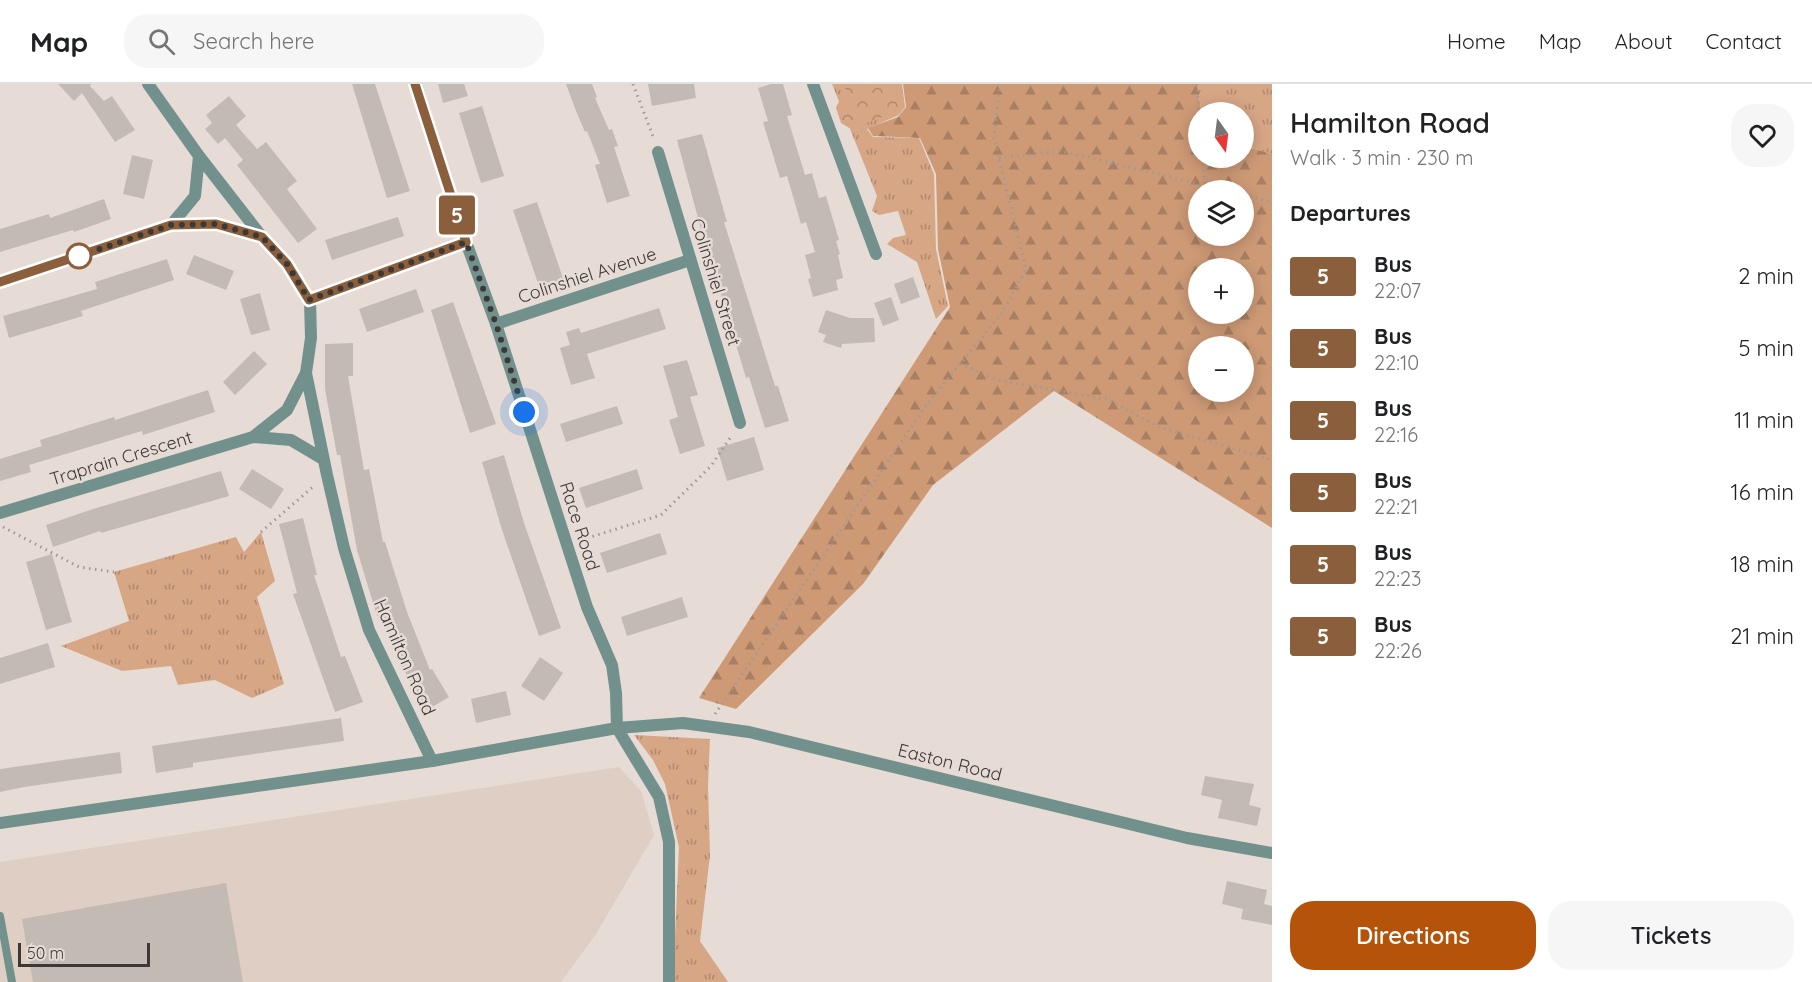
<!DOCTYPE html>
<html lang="en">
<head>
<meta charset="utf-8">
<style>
  body { margin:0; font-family:Quicksand,sans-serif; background:#f6f6f6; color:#202124; height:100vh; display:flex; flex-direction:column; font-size:22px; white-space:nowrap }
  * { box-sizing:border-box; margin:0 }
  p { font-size:20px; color:#757577 }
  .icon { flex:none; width:33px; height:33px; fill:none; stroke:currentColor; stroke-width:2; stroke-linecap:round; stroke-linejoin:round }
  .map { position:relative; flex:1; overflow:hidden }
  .panel { display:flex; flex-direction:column; background:#fff; width:540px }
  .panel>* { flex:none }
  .badge { padding:0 12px; border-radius:4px; font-size:21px; line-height:39px }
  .needle { width:39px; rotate:166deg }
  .buttons { position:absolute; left:1188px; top:18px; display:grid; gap:12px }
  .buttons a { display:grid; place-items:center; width:66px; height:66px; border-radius:50%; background:#fff; box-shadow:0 3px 15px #0003; font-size:30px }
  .scale { position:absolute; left:18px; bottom:15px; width:132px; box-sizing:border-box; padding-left:6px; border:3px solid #3c3836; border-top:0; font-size:16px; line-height:21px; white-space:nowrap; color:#3c3836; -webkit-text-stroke:4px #e6dcd5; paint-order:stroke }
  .you { position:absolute; width:30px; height:30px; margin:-15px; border:4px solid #fff; border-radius:50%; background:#1a73e8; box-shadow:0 0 0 9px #1a73e833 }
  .map>.badge { position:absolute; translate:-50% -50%; box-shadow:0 0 0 3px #fff }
  h2 { padding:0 18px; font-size:22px; line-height:54px }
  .round { display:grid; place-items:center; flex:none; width:63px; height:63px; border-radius:24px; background:#f6f6f6 }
  .summary { display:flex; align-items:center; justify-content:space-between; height:102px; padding:0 18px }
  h1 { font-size:28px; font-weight:600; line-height:45px }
  .button { display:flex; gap:12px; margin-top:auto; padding:12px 18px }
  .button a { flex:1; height:69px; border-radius:24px; background:#b45309; color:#fff; font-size:24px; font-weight:600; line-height:69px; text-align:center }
  .button a+a { background:#f6f6f6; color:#202124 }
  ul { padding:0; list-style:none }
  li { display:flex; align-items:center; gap:18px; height:72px; padding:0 18px }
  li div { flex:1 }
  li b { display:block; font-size:22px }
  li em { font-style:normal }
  li .badge { min-width:66px; font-weight:700; text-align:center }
  header { display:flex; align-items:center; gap:36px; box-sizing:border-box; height:84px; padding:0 30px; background:#fff; border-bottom:2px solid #e0e0e0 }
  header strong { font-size:28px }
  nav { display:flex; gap:33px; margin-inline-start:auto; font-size:21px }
  .search { width:420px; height:54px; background:#f6f6f6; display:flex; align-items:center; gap:15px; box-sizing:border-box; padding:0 21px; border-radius:24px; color:#757577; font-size:22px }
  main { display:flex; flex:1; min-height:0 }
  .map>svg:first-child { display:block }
  .built { fill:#dfcec3 }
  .grass { fill:url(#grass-tufts) }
  .forest { fill:url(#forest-firs); fill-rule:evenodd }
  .park { fill:url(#park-crowns) }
  .building { fill:#c4bab4 }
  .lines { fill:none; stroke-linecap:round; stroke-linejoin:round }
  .path { stroke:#a19994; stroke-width:3; stroke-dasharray:1.5 4.5; stroke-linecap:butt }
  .service { stroke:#72918d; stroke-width:8 }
  .minor { stroke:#72918d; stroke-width:12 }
  .tertiary { stroke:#72918d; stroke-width:12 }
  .line-casing { stroke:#fff; stroke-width:14 }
  .line { stroke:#8b5e3c; stroke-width:9 }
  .walk { stroke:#3c3836; stroke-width:6; stroke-dasharray:0 10.8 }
  .stop-dot { fill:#fff; stroke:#8b5e3c; stroke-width:3 }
  .labels { text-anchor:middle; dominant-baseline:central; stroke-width:5; stroke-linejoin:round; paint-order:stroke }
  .street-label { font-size:18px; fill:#3c3836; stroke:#e6dcd5 }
</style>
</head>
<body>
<header>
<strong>Map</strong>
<div class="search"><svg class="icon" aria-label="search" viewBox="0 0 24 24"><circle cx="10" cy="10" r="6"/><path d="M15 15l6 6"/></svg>Search here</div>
<nav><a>Home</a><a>Map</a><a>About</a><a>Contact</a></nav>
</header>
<main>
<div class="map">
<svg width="1272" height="898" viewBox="0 0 1272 898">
  <defs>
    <pattern id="grass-tufts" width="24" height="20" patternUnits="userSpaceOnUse" patternTransform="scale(1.5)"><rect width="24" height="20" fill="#d7a685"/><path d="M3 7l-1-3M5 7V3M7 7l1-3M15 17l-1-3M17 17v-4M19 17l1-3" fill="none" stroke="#b0886e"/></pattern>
    <pattern id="forest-firs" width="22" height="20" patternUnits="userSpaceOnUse" patternTransform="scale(1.5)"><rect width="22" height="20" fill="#ce9a76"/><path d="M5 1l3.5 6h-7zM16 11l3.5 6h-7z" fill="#a87f62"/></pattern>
    <pattern id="park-crowns" width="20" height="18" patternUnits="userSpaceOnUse" patternTransform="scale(1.5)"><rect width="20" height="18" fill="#d7a685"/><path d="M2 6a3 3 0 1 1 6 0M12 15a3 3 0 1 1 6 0" fill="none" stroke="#b0886e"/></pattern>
  </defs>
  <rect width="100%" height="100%" fill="#e6dcd5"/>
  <!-- built -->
  <path class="built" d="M 619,683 L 641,707 L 654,751 L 596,850 L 561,898 L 0,898 L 0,778 Z"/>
  <!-- grass -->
  <path class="grass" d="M 832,0 L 902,0 L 905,23 L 899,31 L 867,45 L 873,53 L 919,54 L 934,90 L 936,165 L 948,222 L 936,235 L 917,178 L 887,160 L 893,154 L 906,151 L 898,127 L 879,131 L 872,127 L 877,112 Z
    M 1198,0 L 1272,0 L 1272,70 L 1244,62 L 1244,28 L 1201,28 Z
    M 261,448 L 275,497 L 257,513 L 284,600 L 252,614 L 215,596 L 178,601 L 171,582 L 122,587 L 61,562 L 129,537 L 114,488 L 236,453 L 244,468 Z
    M 634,651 L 710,655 L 708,701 L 710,771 L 700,857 L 728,898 L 673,898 L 679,763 L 665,700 L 653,676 Z"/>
  <!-- forest -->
  <path class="forest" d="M 903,0 L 1198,0 L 1201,28 L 1198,28 L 1198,74 L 1244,74 L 1244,62 L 1272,70 L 1272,444 L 1054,307 L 933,401 L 863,500 L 736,625 L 699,614 L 950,223 L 938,165 L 936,90 L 920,54 L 873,52 L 868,44 L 898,33 L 906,23 ZM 1198,106 L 1244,106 L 1244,152 L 1198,152 ZM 1198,184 L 1244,184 L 1244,230 L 1198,230 ZM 1198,262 L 1244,262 L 1244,308 L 1198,308 Z"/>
  <!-- park -->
  <path class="park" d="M 844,0 L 893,0 L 900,26 L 851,45 L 841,39 L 836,24 L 841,13 L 847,9 Z"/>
  <!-- building -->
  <path class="building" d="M 58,0 L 91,0 L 90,2 L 104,17 L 112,12 L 135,46 L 115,58 L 82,9 L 74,17 Z
    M 352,0 L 375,0 L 410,107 L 387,114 Z
    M 438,0 L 464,0 L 468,12 L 443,19 Z
    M 566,0 L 592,0 L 597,13 L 595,14 L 609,46 L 612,45 L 618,62 L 614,63 L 630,112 L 607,119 L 595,81 L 600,80 L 587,47 L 585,48 L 576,27 Z
    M 648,0 L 694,0 L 696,14 L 652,22 Z
    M 771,0 L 783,0 L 792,31 L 787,32 L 805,91 L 812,89 L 819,114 L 826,112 L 839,156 L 836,157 L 840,170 L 838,171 L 843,194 L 836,196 L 838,206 L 813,213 L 808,195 L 811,194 L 805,171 L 815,168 L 806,138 L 801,140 L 787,92 L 780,94 L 763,38 L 768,37 L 758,4 Z
    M 229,12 L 246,32 L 236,41 L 257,65 L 266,58 L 297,97 L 287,105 L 317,145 L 298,159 L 237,81 L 243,76 L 225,54 L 218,60 L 205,45 L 212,39 L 206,31 Z
    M 482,22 L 504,92 L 481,99 L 459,29 Z
    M 702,50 L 727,138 L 724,138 L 775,302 L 778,302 L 789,337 L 765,344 L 749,293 L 746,294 L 716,194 L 713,194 L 703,160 L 705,160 L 677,56 Z
    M 132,71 L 153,76 L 144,115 L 123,110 Z
    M 104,115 L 111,135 L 74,148 L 73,146 L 0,168 L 0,145 L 49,130 L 50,134 Z
    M 537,118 L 565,200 L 541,208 L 513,126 Z
    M 398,133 L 404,152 L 332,176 L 325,156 Z
    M 194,171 L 234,187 L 226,206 L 186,190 Z
    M 167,175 L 174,196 L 81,227 L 83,232 L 9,254 L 3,232 L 97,205 L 95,198 Z
    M 913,193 L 920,213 L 901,220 L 894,200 Z
    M 416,205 L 424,228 L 367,248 L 359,225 Z
    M 260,209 L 270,246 L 251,251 L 240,215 Z
    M 891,213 L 899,236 L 883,242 L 874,219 Z
    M 453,218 L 496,340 L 470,349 L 431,226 Z
    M 659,224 L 666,245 L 587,270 L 595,294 L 571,301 L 560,264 L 570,261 L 566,248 L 579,244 L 581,249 Z
    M 826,226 L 850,234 L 874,234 L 875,258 L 842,260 L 841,264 L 823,258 L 826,251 L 818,248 Z
    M 353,259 L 353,292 L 348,292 L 364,386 L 369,385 L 383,458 L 385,458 L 407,528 L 430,586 L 432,585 L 449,613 L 427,626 L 401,581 L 381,531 L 377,532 L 357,466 L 340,371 L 337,371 L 325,305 L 325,260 Z
    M 254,267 L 267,280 L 235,311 L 223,298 Z
    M 687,276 L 698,311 L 690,313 L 705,362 L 680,370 L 669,336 L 678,333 L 663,282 Z
    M 208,306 L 215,328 L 143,351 L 142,347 L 29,381 L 31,388 L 0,397 L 0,375 L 42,362 L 40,356 L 114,333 L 115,336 Z
    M 617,322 L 623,340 L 566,358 L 560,340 Z
    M 754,353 L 764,386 L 727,397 L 717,364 Z
    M 504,371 L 524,439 L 561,544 L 539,552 L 502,446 L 482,378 Z
    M 252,385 L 284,405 L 271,425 L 239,405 Z
    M 637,385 L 643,405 L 586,424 L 579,404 Z
    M 221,387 L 229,412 L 101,449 L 100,447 L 53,463 L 46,441 L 93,425 Z
    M 303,434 L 317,491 L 314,491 L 341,573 L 345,572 L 363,618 L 335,628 L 293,510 L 297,509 L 279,440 Z
    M 660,449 L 667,470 L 607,489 L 600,469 Z
    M 52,470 L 72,538 L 46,546 L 26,478 Z
    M 682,513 L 688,533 L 627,552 L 621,533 Z
    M 48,559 L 55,583 L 0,600 L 0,574 Z
    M 540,573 L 563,589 L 544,617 L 521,602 Z
    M 506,607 L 511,631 L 476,639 L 471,615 Z
    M 341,634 L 344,657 L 193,679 L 193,683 L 156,689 L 152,662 Z
    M 120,668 L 122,689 L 24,703 L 0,708 L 0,685 Z
    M 1205,692 L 1254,700 L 1249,721 L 1261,724 L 1257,742 L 1218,734 L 1222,716 L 1201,711 Z
    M 1227,797 L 1267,806 L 1264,820 L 1272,822 L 1272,841 L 1241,835 L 1243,825 L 1222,820 Z
    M 226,799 L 243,898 L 33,898 L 22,835 Z"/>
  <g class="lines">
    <!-- path -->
    <path class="path" d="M 633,0 L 654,55
      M 1197,0 L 1199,28
      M 999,74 L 1061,67 L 1225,106
      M 1203,74 L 1205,102
      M 1244,111 L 1272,118
      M 960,280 L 998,296 L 1107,315 L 1159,343 L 1272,376
      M 3,443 L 79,483 L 114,488
      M 261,448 L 314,402
      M 581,456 L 661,431 L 711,382 L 732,351
      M 715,630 L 927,320 L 1002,229 L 1026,185 L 994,54 L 1000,0"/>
    <!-- service -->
    <path class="service" d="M 0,832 L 12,898"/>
    <!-- minor -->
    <path class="minor" d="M 148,0 L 199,72 L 262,153 L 287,180 L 310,216 L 311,254 L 306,289 L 327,391 L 344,464 L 369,546 L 432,677
      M 813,0 L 876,170
      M 658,68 L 740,339
      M 171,141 L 195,112 L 199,72
      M 0,198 L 171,141 L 216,140 L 262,153
      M 310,216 L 466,158
      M 496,240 L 690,176
      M 253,353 L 287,326 L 306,289
      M 0,429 L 253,353 L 291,356 L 323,375
      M 669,898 L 669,758 L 659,713 L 617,644 L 683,639 L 749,648 L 1187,754 L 1272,769"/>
    <!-- tertiary -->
    <path class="tertiary" d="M 0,739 L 432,677 L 617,644 L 616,609 L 612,581 L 587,523 L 496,240 L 466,158 L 416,0"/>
  </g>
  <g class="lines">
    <defs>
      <path id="line" d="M 0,198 L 171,141 L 216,140 L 262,153 L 287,180 L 309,216 L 466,158 L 415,0"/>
    </defs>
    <!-- line casing -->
    <use href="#line" class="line-casing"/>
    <!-- line -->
    <use href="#line" class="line"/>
    <!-- walk -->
    <path class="walk" d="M 79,172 L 171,141 L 216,140 L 262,153 L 287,180 L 309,216 L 466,158 L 496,240 L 524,328"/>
  </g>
  <!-- markers -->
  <circle class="stop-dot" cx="79" cy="172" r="12"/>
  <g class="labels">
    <!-- street labels -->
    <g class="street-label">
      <text transform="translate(587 191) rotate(-18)">Colinshiel Avenue</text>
      <text transform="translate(716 198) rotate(73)">Colinshiel Street</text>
      <text transform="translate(121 374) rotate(-17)">Traprain Crescent</text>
      <text transform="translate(580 442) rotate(72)">Race Road</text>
      <text transform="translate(405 573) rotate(66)">Hamilton Road</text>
      <text transform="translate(950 678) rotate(14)">Easton Road</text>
    </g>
  </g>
</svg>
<div class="buttons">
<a><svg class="needle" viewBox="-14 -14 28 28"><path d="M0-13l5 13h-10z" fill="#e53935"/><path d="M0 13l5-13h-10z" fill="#757577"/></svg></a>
<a><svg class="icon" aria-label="layers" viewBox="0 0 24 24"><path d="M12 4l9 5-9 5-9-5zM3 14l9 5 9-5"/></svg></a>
<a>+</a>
<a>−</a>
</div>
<div class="scale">50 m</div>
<div class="you" style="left:524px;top:328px"></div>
<b class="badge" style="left:457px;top:131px;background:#8b5e3c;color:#fff">5</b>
</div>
<section class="panel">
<div class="summary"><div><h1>Hamilton Road</h1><p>Walk · 3 min · 230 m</p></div><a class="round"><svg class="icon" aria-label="heart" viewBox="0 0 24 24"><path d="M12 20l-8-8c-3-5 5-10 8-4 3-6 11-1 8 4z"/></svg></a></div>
<h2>Departures</h2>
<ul>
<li><span class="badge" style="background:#8b5e3c;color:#fff">5</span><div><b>Bus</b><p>22:07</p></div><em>2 min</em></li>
<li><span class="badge" style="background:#8b5e3c;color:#fff">5</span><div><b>Bus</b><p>22:10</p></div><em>5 min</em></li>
<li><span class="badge" style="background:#8b5e3c;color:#fff">5</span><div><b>Bus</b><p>22:16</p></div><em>11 min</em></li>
<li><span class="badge" style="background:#8b5e3c;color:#fff">5</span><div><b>Bus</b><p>22:21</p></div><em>16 min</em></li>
<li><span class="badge" style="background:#8b5e3c;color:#fff">5</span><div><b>Bus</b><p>22:23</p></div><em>18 min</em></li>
<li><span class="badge" style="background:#8b5e3c;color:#fff">5</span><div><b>Bus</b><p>22:26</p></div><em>21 min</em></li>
</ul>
<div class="button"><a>Directions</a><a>Tickets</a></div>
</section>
</main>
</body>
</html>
